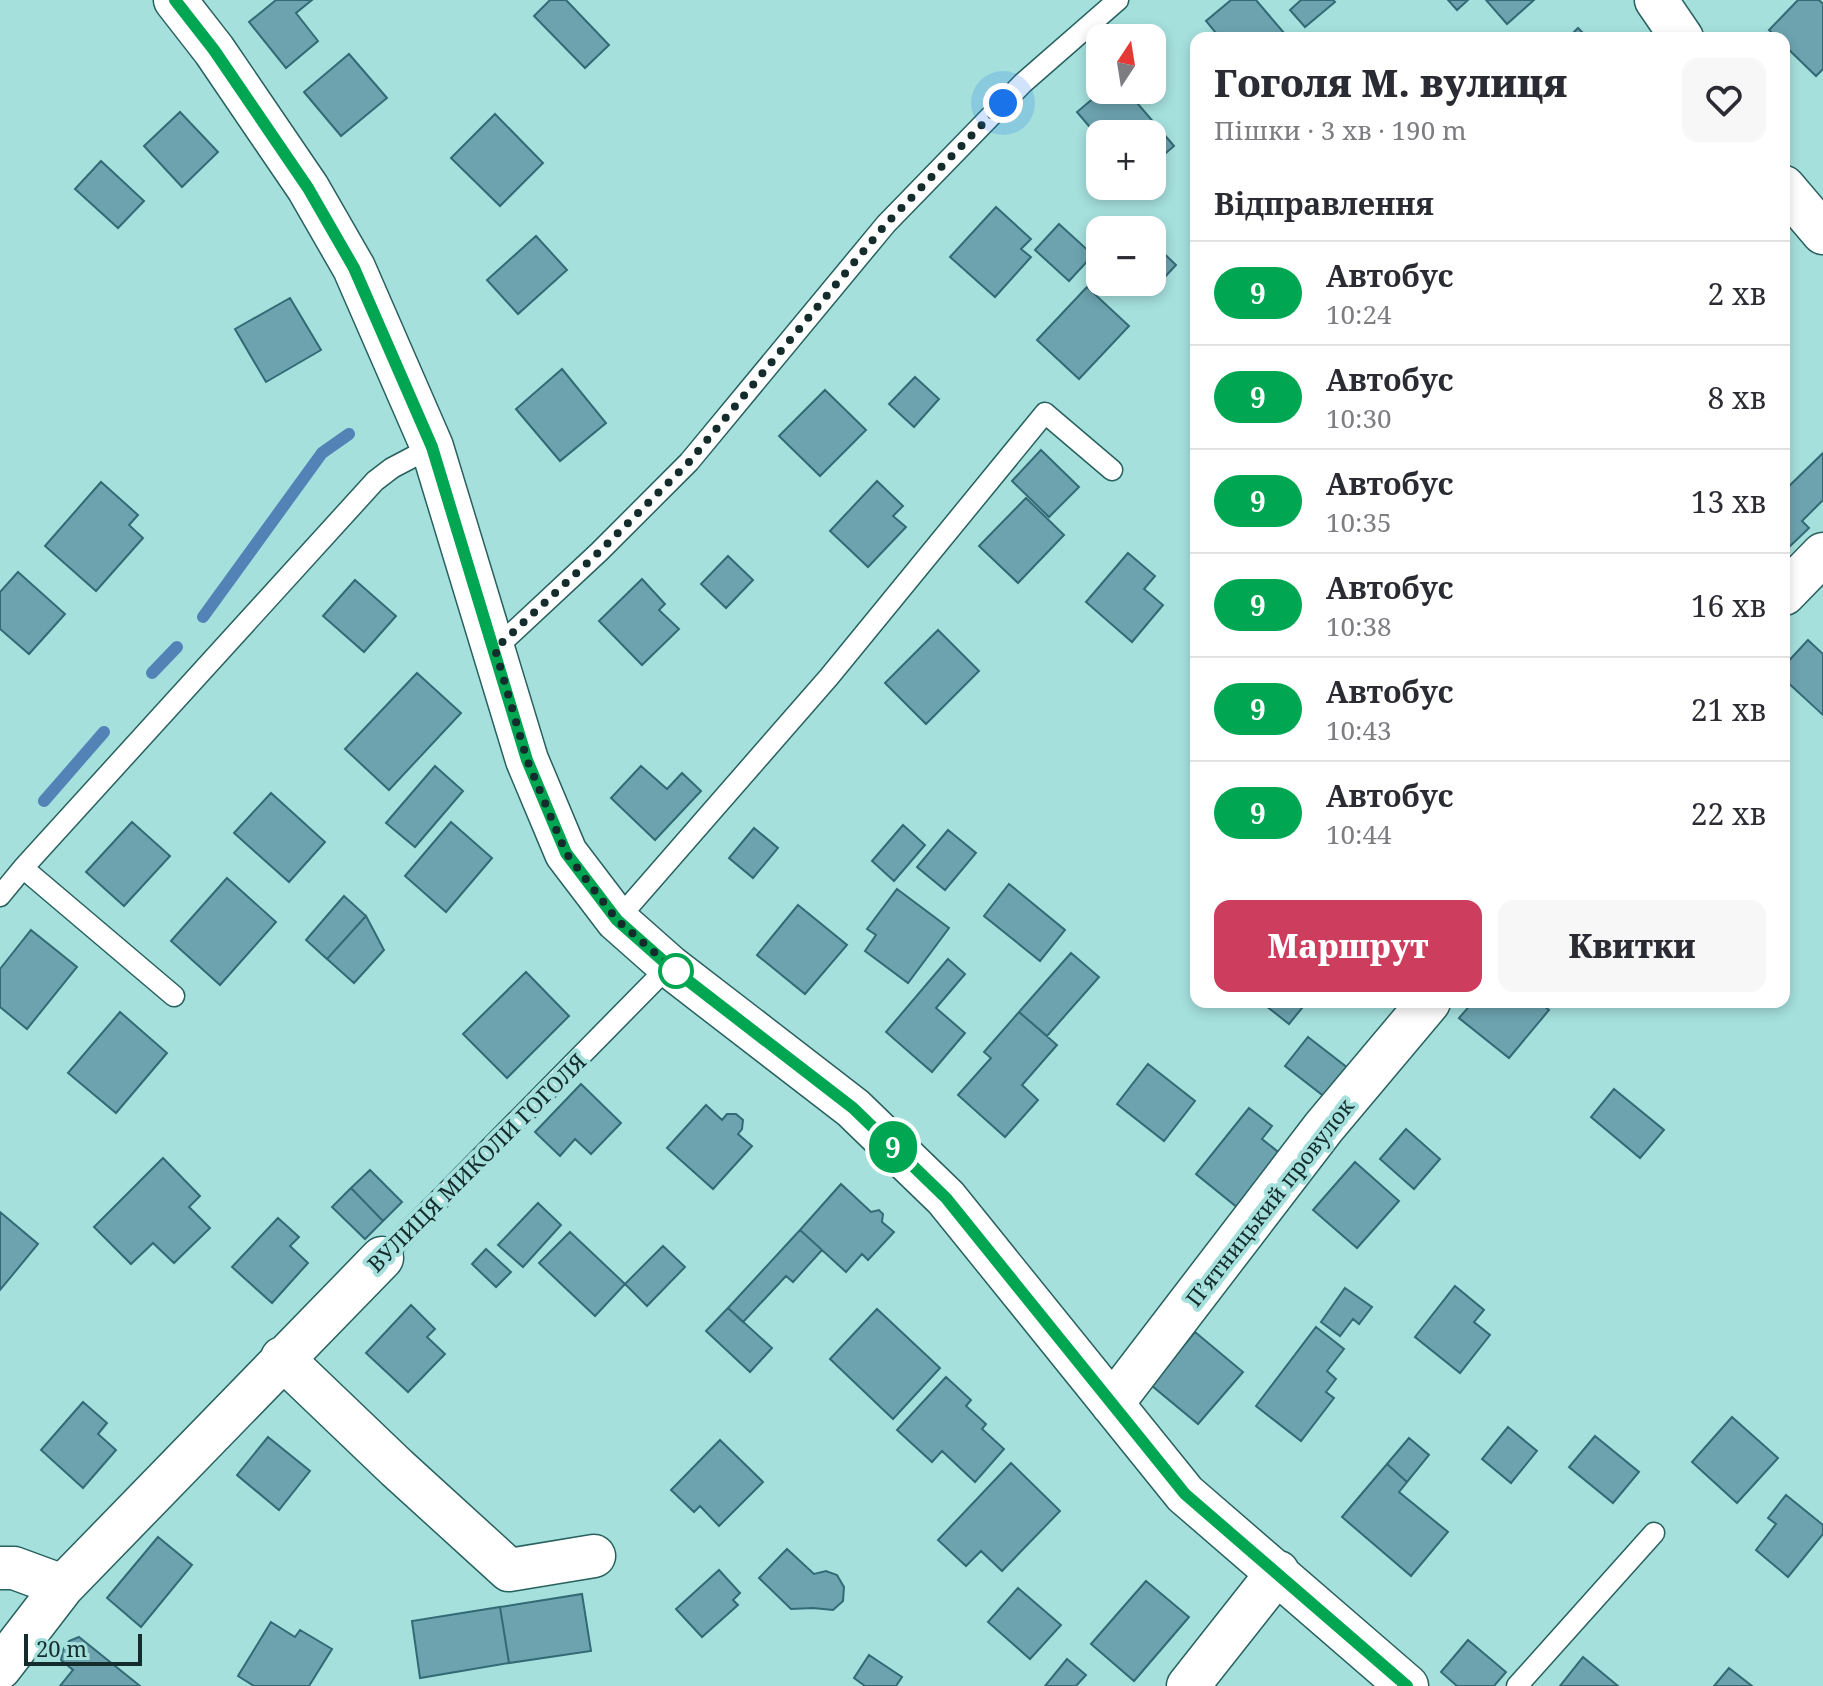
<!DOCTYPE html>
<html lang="uk">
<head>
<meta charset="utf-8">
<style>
  body { margin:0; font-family:"Noto Serif",serif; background:#f7f7f7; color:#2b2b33; height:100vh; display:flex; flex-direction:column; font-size:30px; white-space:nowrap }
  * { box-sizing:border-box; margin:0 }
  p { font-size:26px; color:#7c7c81 }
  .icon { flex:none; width:44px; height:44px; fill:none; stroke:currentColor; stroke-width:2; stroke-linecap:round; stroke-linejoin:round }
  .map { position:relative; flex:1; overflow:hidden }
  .drawer { position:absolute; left:1190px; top:32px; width:600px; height:976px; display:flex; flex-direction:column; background:#fff; border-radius:16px; box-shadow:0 4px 12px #0003 }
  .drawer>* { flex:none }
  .badge { padding:0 16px; border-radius:26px; font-size:28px; line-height:52px }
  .needle { width:52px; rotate:12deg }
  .fabs { position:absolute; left:1086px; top:24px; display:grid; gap:16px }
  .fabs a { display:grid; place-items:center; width:80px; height:80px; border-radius:16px; background:#fff; box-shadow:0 4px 12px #0003; font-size:40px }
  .scale { position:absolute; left:24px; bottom:20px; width:118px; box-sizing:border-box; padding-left:8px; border:4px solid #142c2b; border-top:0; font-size:22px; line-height:28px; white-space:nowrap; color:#142c2b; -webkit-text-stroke:6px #a5e0dd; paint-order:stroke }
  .you { position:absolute; width:40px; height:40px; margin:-20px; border:6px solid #fff; border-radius:50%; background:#1a73e8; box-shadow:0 0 0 12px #1a73e833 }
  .map>.badge { position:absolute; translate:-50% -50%; box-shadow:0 0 0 4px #fff }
  h2 { padding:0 24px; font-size:30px; line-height:72px }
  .round { display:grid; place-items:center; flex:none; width:84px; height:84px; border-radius:16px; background:#f7f7f7 }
  .headline { display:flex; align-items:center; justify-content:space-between; height:136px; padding:0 24px }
  h1 { font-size:38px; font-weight:800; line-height:60px }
  .cta { display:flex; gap:16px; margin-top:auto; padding:16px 24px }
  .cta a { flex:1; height:92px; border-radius:16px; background:#cd3e5e; color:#fff; font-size:32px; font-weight:800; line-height:92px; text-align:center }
  .cta a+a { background:#f7f7f7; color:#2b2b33 }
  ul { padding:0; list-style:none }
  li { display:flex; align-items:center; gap:24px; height:104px; padding:0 24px; border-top:2px solid #e1e1e2 }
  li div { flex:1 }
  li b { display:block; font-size:30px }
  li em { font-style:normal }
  li .badge { min-width:88px; font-weight:700; text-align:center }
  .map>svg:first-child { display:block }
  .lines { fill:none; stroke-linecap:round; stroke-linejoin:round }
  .stream { stroke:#5382b6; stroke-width:12 }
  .building { fill:#6ca3af; stroke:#336a75; stroke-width:2 }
  .lane-casing { stroke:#27615f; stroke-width:23 }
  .street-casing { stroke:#27615f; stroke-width:45 }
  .lane { stroke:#fff; stroke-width:20 }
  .street { stroke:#fff; stroke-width:42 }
  .line-casing { stroke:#fff; stroke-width:18 }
  .line { stroke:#00a651; stroke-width:12 }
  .walk { stroke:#142c2b; stroke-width:8; stroke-dasharray:0 14.4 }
  .stop-dot { fill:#fff; stroke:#00a651; stroke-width:4 }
  .labels { text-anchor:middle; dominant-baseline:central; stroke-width:8; stroke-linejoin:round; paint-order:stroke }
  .street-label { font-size:22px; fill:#142c2b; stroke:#a5e0dd }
</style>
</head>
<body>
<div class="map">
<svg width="1823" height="1686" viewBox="0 0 1823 1686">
  <rect width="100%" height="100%" fill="#a5e0dd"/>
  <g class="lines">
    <!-- stream -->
    <path class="stream" d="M 203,617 L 322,453 L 349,434
      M 152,673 L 177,647
      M 44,801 L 104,732"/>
  </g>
  <!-- building -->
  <path class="building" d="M 276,0 L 312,0 L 296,13 L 318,41 L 286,68 L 249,22 Z
    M 550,0 L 566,0 L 609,45 L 585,68 L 534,16 Z
    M 1231,0 L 1256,0 L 1284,33 L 1278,38 L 1220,38 L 1206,21 Z
    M 1301,0 L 1333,0 L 1335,2 L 1305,27 L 1290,10 Z
    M 1448,0 L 1468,0 L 1457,10 Z
    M 1486,0 L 1534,0 L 1507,24 Z
    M 1798,0 L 1819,0 L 1823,4 L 1823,69 L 1816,76 L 1784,45 L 1784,38 L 1777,38 L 1769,30 Z
    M 1578,28 L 1588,38 L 1568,38 Z
    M 349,54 L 387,98 L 341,136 L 304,92 Z
    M 1103,90 L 1126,90 L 1174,146 L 1152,165 L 1152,134 L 1100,134 L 1100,139 L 1077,112 Z
    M 180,112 L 218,152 L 182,187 L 144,146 Z
    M 495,114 L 543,163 L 500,206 L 451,158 Z
    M 101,161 L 144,201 L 118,228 L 75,189 Z
    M 996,207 L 1031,239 L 1021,249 L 1031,257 L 995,297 L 950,257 Z
    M 1059,224 L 1093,255 L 1069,281 L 1035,250 Z
    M 536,236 L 567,270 L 518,314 L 487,280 Z
    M 1152,242 L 1176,265 L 1149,294 L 1136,282 L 1152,282 Z
    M 1087,287 L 1129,326 L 1079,379 L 1037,340 Z
    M 290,298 L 321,350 L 266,382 L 235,329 Z
    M 562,369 L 606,423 L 560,461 L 516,409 Z
    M 915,377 L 939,399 L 914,427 L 889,404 Z
    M 825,390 L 866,430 L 820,476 L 779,436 Z
    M 1041,450 L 1079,487 L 1049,517 L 1012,481 Z
    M 1823,453 L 1823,500 L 1802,521 L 1809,528 L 1784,552 L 1784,491 Z
    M 877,481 L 903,506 L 893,516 L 906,527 L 868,567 L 830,531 Z
    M 101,482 L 138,515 L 129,525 L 143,538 L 96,591 L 45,546 Z
    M 1026,498 L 1064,535 L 1018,583 L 979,546 Z
    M 1128,553 L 1155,576 L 1144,589 L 1163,605 L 1132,642 L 1086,602 Z
    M 728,556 L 753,580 L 726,608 L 701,584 Z
    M 18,572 L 65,614 L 29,654 L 0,629 L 0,592 Z
    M 642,579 L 665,604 L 659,610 L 679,629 L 642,665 L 599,621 Z
    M 355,580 L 396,616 L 364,652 L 323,616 Z
    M 938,630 L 979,671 L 926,724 L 885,683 Z
    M 1808,640 L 1823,654 L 1823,715 L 1784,679 L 1784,666 Z
    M 417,673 L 461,713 L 389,790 L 345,749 Z
    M 435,766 L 463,791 L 415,847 L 386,823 Z
    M 641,766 L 667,789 L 682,773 L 701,791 L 655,840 L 611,798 Z
    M 271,793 L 325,842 L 289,882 L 234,833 Z
    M 132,822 L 170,856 L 124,906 L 86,872 Z
    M 451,822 L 492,858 L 446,912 L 405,876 Z
    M 903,825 L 925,845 L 894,881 L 872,861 Z
    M 754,828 L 778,848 L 753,878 L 729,858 Z
    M 948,830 L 976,853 L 945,890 L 917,867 Z
    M 227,878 L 276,922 L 220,985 L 171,941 Z
    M 1009,884 L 1065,930 L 1040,961 L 984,916 Z
    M 897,889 L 949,928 L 908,983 L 865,951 L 876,935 L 867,929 Z
    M 344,896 L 366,916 L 327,959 L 306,940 Z
    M 798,905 L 847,945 L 805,994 L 757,955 Z
    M 366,916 L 384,950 L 354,983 L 327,959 Z
    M 31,930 L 77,967 L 27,1029 L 0,1007 L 0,969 Z
    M 1071,953 L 1099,977 L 1047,1036 L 1019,1012 Z
    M 948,959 L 965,974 L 936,1008 L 965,1033 L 932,1072 L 886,1032 Z
    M 526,972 L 569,1016 L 507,1078 L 463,1034 Z
    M 1261,1002 L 1307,1002 L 1289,1024 Z
    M 1473,1002 L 1539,1002 L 1549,1010 L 1509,1058 L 1459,1018 Z
    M 120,1012 L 167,1053 L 116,1113 L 68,1073 Z
    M 1019,1012 L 1057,1045 L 1022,1085 L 1038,1100 L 1005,1137 L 958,1095 L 991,1058 L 984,1052 Z
    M 1308,1037 L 1353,1072 L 1330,1101 L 1285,1066 Z
    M 1148,1064 L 1195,1101 L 1164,1141 L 1117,1104 Z
    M 581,1084 L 621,1123 L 591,1154 L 575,1139 L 560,1156 L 535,1132 Z
    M 1614,1089 L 1664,1130 L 1640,1158 L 1591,1117 Z
    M 706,1105 L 722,1120 L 727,1114 L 736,1114 L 743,1120 L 742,1129 L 738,1134 L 752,1146 L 713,1189 L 667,1148 Z
    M 1249,1108 L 1272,1126 L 1262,1139 L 1282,1155 L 1238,1208 L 1196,1174 Z
    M 1406,1129 L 1440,1159 L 1414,1189 L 1380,1159 Z
    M 163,1158 L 200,1196 L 189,1207 L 210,1228 L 174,1263 L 153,1243 L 131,1264 L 94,1227 Z
    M 1355,1162 L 1399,1201 L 1357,1248 L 1313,1210 Z
    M 370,1170 L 402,1202 L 383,1221 L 351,1188 Z
    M 841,1184 L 871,1212 L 879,1210 L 883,1214 L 882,1222 L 894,1232 L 868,1260 L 862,1254 L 846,1272 L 800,1230 Z
    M 351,1188 L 383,1221 L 365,1239 L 332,1207 Z
    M 538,1203 L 561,1225 L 523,1267 L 498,1245 Z
    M 0,1212 L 38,1244 L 0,1290 Z
    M 278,1218 L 299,1237 L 290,1246 L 308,1263 L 272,1303 L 232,1267 Z
    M 800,1230 L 822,1250 L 793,1282 L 786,1276 L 743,1322 L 728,1308 Z
    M 570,1232 L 625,1284 L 595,1316 L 539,1263 Z
    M 663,1246 L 685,1267 L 647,1306 L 625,1284 Z
    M 486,1249 L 511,1272 L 496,1287 L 472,1264 Z
    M 1455,1286 L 1484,1310 L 1474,1322 L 1490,1335 L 1460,1373 L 1415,1337 Z
    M 1345,1288 L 1372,1307 L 1359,1324 L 1353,1319 L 1340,1336 L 1321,1322 Z
    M 411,1305 L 435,1329 L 427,1337 L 445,1354 L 408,1392 L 366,1353 Z
    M 728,1308 L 772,1348 L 750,1372 L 706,1331 Z
    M 877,1309 L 940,1368 L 893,1419 L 830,1359 Z
    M 1316,1327 L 1344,1349 L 1327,1371 L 1336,1379 L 1326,1392 L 1334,1398 L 1301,1441 L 1256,1406 Z
    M 1195,1332 L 1243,1372 L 1198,1424 L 1151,1385 Z
    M 946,1377 L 971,1400 L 966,1406 L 986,1424 L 982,1429 L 1004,1449 L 975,1482 L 942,1451 L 932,1462 L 897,1430 Z
    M 83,1402 L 107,1423 L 98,1434 L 116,1450 L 83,1488 L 41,1450 Z
    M 1732,1417 L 1778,1458 L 1737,1503 L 1692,1462 Z
    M 1508,1427 L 1537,1451 L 1511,1483 L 1482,1459 Z
    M 1595,1436 L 1639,1472 L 1613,1503 L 1569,1467 Z
    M 268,1437 L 310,1471 L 279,1510 L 237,1475 Z
    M 1409,1438 L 1429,1455 L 1407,1482 L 1387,1464 Z
    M 720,1440 L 763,1482 L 719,1526 L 700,1506 L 694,1512 L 671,1490 Z
    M 1011,1463 L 1060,1511 L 1002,1571 L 981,1551 L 966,1566 L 938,1540 Z
    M 1387,1464 L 1407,1482 L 1399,1492 L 1448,1532 L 1411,1576 L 1342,1517 Z
    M 1786,1495 L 1823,1525 L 1823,1534 L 1788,1577 L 1756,1550 L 1776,1524 L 1768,1518 Z
    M 158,1537 L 192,1565 L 141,1627 L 107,1598 Z
    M 787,1549 L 814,1574 L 826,1571 L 837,1575 L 844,1587 L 843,1601 L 833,1610 L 813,1608 L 791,1609 L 759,1578 Z
    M 719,1570 L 740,1593 L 733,1600 L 738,1605 L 702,1637 L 676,1609 Z
    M 1146,1581 L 1189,1617 L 1134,1681 L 1091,1644 Z
    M 1018,1588 L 1061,1625 L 1030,1659 L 988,1622 Z
    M 582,1594 L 591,1651 L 509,1663 L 500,1607 Z
    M 500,1607 L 509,1663 L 420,1678 L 412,1621 Z
    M 271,1622 L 295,1637 L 300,1630 L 332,1649 L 309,1686 L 254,1686 L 238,1676 Z
    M 79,1637 L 140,1686 L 60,1686 L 73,1670 L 61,1660 L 63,1650 L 69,1641 Z
    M 1468,1640 L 1506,1672 L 1494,1686 L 1457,1686 L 1441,1672 Z
    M 869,1655 L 902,1677 L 896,1686 L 865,1686 L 854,1678 Z
    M 1583,1657 L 1618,1686 L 1560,1686 Z
    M 1067,1659 L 1086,1675 L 1076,1686 L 1045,1686 Z
    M 1729,1668 L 1752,1686 L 1714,1686 Z"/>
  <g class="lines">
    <defs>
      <path id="lane" d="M 495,649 L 599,552 L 689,462 L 886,224 L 1023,83 L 1118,0
        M 23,868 L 174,996
        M 0,896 L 23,868 L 375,481 L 392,468 L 432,447
        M 617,920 L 829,677 L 1045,413 L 1112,470
        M 382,1258 L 669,966
        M 1517,1686 L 1654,1533"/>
      <path id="street" d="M 175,0 L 214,50 L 308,188 L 354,268 L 432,447 L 527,760 L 566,853 L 617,920 L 669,966 L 853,1108 L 946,1198 L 1185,1494 L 1407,1686
        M 1656,0 L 1682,38
        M 1784,187 L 1823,233
        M 1784,594 L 1823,554
        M 282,1358 L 397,1468 L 509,1570 L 594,1556
        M 1112,1404 L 1324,1127 L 1429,1002
        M 0,1568 L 14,1568 L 63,1586
        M 0,1668 L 63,1586 L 382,1258
        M 1188,1686 L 1278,1572"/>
    </defs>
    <!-- lane casing -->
    <use href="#lane" class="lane-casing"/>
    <!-- street casing -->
    <use href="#street" class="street-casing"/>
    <!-- lane -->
    <use href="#lane" class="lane"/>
    <!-- street -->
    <use href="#street" class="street"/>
  </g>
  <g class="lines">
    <defs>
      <path id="line" d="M 175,0 L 214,50 L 308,188 L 354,268 L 432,447 L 527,760 L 566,853 L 617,920 L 669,966 L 853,1108 L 946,1198 L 1185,1494 L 1407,1686"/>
    </defs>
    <!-- line casing -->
    <use href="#line" class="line-casing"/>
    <!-- line -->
    <use href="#line" class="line"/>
    <!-- walk -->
    <path class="walk" d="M 676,971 L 617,920 L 566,853 L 527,760 L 495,649 L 599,552 L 689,462 L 886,224 L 1003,103"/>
  </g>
  <!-- markers -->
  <circle class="stop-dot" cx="676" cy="971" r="16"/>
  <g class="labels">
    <!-- street labels -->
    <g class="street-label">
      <text transform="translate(476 1162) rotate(-45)">ВУЛИЦЯ МИКОЛИ ГОГОЛЯ</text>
      <text transform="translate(1269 1202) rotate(-52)">Пʼятницький провулок</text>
    </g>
  </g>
</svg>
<div class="fabs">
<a><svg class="needle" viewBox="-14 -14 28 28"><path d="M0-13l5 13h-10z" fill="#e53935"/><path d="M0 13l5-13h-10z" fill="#7c7c81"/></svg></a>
<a>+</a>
<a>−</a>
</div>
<div class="scale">20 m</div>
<div class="you" style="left:1003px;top:103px"></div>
<b class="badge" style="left:893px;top:1147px;background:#00a651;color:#fff">9</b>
<section class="drawer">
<div class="headline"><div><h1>Гоголя М. вулиця</h1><p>Пішки · 3 хв · 190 m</p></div><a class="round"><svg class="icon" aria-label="heart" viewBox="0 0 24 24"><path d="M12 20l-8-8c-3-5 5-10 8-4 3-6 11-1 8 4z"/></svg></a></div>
<h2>Відправлення</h2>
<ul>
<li><span class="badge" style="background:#00a651;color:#fff">9</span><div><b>Автобус</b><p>10:24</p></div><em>2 хв</em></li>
<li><span class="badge" style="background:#00a651;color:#fff">9</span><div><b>Автобус</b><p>10:30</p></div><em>8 хв</em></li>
<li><span class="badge" style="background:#00a651;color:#fff">9</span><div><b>Автобус</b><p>10:35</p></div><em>13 хв</em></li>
<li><span class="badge" style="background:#00a651;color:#fff">9</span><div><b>Автобус</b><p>10:38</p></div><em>16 хв</em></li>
<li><span class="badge" style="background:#00a651;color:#fff">9</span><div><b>Автобус</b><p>10:43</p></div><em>21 хв</em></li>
<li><span class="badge" style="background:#00a651;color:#fff">9</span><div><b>Автобус</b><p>10:44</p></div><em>22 хв</em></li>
</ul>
<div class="cta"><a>Маршрут</a><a>Квитки</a></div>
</section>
</div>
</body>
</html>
